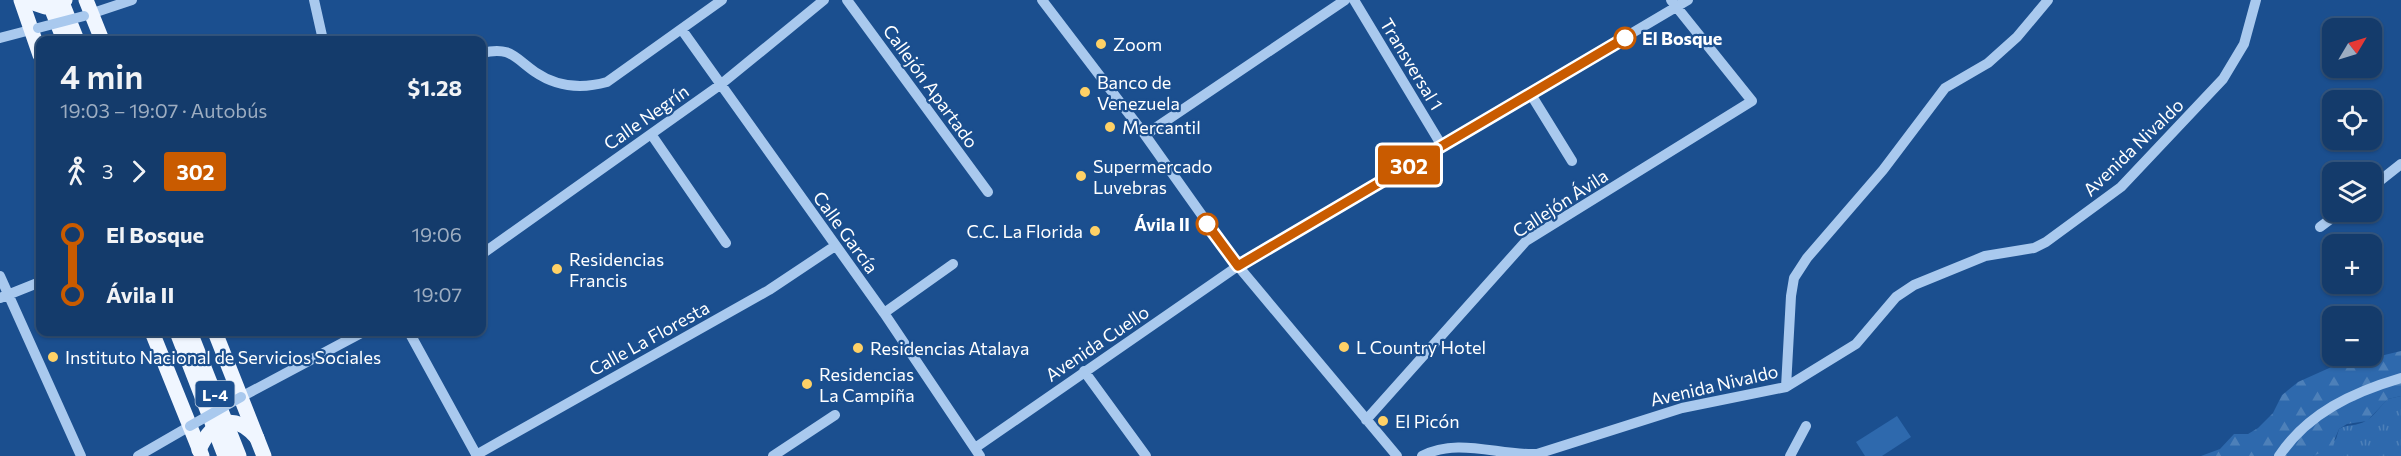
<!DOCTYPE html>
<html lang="es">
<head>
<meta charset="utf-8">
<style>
  body { margin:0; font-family:Commissioner,sans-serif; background:#214673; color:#f1f3f6; height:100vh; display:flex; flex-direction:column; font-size:22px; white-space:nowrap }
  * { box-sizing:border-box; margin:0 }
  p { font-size:20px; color:#9dadc1 }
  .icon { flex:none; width:33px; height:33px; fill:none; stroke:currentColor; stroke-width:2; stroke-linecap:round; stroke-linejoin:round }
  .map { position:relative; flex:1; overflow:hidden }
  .sheet { position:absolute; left:36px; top:36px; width:450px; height:300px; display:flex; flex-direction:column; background:#143b6b; border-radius:12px; box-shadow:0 2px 4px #0004,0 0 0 2px #33557e }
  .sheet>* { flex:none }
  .badge { padding:0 12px; border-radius:4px; font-size:21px; line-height:39px }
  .needle { width:39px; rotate:52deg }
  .controls { position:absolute; left:2322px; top:18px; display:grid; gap:12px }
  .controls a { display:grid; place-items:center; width:60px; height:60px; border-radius:12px; background:#143b6b; box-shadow:0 2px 4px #0004,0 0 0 2px #33557e; font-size:30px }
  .map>.badge { position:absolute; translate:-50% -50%; box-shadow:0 0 0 3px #fff }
  .legs { display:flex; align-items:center; gap:9px; height:66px; padding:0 24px; font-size:20px }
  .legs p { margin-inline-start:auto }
  .head { display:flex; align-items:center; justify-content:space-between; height:102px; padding:0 24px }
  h1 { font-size:33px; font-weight:600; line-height:45px }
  ul { padding:0 24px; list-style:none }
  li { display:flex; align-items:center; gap:21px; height:60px; font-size:22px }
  li i { display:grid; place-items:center; width:9px; height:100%; margin:0 8px; background:currentColor }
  li i::after { content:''; width:15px; height:15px; margin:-8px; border:4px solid; border-radius:50%; background:#143b6b }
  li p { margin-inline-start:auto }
  li:first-child i { background:linear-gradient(#0000 50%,currentColor 0) }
  li:last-child i { background:linear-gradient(currentColor 50%,#0000 0) }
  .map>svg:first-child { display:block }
  .grass { fill:url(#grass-tufts) }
  .forest { fill:url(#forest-firs) }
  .garden { fill:#2e69ad }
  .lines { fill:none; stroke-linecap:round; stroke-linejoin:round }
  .minor { stroke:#a9c9ee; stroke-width:10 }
  .major { stroke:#f0f6ff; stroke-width:15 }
  .minor-bridge { stroke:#a9c9ee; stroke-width:10 }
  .major-bridge { stroke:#f0f6ff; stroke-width:15 }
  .line-1-casing { stroke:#fff; stroke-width:14 }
  .line-1 { stroke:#c95b00; stroke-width:9 }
  .stop-1-dot { fill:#fff; stroke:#c95b00; stroke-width:3 }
  .poi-dot { fill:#ffd166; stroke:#1b4f8f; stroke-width:2 }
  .labels { text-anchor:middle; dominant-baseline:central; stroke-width:4.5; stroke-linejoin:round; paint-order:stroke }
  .shield { fill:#1b4f8f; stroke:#bbcadd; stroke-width:1.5 }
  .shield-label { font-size:16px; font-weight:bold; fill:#fff }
  .stop-label { font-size:18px; font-weight:bold; fill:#fff; stroke:#1b4f8f; text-anchor:start }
  .poi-label { font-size:18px; fill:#fff; stroke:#1b4f8f; text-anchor:start }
  .street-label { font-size:18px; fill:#fff; stroke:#1b4f8f }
</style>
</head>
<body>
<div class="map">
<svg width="2401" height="456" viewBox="0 0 2401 456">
  <defs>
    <pattern id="grass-tufts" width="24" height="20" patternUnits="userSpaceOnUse" patternTransform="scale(1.5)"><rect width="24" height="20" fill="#2e69ad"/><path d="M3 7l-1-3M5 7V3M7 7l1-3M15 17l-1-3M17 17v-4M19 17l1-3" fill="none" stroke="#4d80b9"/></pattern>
    <pattern id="forest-firs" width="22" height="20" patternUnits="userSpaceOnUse" patternTransform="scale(1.5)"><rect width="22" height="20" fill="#2e69ad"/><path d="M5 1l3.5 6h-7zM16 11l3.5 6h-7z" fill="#4d80b9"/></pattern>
  </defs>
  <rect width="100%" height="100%" fill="#1b4f8f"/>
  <!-- grass -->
  <path class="grass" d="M 2401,396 L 2401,456 L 2313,456 L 2336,439 L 2339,429 C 2346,425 2350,426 2358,424 C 2372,421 2378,408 2388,399 Z"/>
  <!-- forest -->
  <path class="forest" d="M 2401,351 L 2401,396 L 2388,399 L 2367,421 L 2347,424 L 2339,429 L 2331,448 L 2313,456 L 2201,456 L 2220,449 L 2234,434 L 2248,434 L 2258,428 L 2273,413 L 2282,395 L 2298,382 L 2356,356 L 2376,357 Z"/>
  <!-- garden -->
  <path class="garden" d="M 1897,416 L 1911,437 L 1882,456 L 1865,456 L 1856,442 Z"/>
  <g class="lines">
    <!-- minor -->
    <path class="minor" d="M 314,0 L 323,40
      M 847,0 L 988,192
      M 1042,0 L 1145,135 L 1238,266 L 1397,456
      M 1354,0 L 1442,146
      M 87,15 L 132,0
      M 682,30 L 884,313 L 980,456
      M 0,38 L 38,28
      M 482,53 C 510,46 514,57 535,72 C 557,87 582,89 607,82 L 722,0
      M 1530,93 L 1572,161
      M 651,134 L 726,243
      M 1145,135 L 1345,0
      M 2372,187 L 2401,164
      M 2320,227 L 2340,212
      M 482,254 L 720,85 L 824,0
      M 0,276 L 81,456
      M 0,298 L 40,282
      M 884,313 L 953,264
      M 409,332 L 477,456
      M 1084,371 L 1146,456
      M 1786,387 L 1791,296 L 1794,278 L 1807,258 L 1883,170 L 1945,88 L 1988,63 L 2017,37 L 2048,0
      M 241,397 L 363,332
      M 1366,420 L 1526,241 L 1752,101 L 1671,0
      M 975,448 L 1238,266 L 1688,0
      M 476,455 L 769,290 L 835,246
      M 138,456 L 190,426
      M 773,456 L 835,415
      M 1422,456 C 1458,437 1499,456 1537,454 L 1682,408 L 1786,387 L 1856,344 L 1896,297 L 1914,285 L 1985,256 L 2034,248 L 2046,242 L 2121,187 L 2223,79 L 2244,44 L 2256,0
      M 1790,456 L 1806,426
      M 2279,456 C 2308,413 2353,392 2401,378"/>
    <!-- major -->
    <path class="major" d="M 21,0 L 40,55
      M 48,0 L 64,40
      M 61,0 L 77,40
      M 86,0 L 102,40
      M 152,332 L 202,456
      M 177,332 L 225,456
      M 190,332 L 239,456
      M 215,332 L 264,456"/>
    <!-- minor-bridge -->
    <path class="minor-bridge" d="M 38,28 L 84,16
      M 190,426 L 241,397"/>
    <!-- major-bridge -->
    <path class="major-bridge" d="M 30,2 L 45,7 L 65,0
      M 199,450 C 212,420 235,412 257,438"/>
  </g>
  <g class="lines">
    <defs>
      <path id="line-1" d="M 1207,224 L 1238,266 L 1625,38"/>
    </defs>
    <!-- line-1 casing -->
    <use href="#line-1" class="line-1-casing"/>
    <!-- line-1 -->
    <use href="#line-1" class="line-1"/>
  </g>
  <!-- markers -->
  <g class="stop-1-dot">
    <circle cx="1625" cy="38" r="10"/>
    <circle cx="1207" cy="224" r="10"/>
  </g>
  <g class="poi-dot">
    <circle cx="1101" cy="44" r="6"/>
    <circle cx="1085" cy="92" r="6"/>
    <circle cx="1110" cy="127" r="6"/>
    <circle cx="1081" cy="176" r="6"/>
    <circle cx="1095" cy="231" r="6"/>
    <circle cx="557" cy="269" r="6"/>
    <circle cx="1344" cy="347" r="6"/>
    <circle cx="858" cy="348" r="6"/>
    <circle cx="53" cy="357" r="6"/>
    <circle cx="807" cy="384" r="6"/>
    <circle cx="1383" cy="421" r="6"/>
  </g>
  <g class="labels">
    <!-- shield labels -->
    <rect class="shield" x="195.5" y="381" width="39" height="26" rx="4.5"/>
    <g class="shield-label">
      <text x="215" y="394">L-4</text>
    </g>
    <!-- stop labels -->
    <g class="stop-label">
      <text x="1642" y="38">El Bosque</text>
      <text x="1190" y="224" text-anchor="end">Ávila II</text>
    </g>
    <!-- poi labels -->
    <g class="poi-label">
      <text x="1113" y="44">Zoom</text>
      <text x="1097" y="82">Banco de<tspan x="1097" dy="21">Venezuela</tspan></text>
      <text x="1122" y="127">Mercantil</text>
      <text x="1093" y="166">Supermercado<tspan x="1093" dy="21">Luvebras</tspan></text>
      <text x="1083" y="231" text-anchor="end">C.C. La Florida</text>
      <text x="569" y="259">Residencias<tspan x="569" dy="21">Francis</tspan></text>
      <text x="1356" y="347">L Country Hotel</text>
      <text x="870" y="348">Residencias Atalaya</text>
      <text x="65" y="357">Instituto Nacional de Servicios Sociales</text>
      <text x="819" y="374">Residencias<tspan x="819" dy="21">La Campiña</tspan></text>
      <text x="1395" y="421">El Picón</text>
    </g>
    <!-- street labels -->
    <g class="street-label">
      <text transform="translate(1412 64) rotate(59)">Transversal 1</text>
      <text transform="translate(931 86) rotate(54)">Callejón Apartado</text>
      <text transform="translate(646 117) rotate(-35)">Calle Negrín</text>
      <text transform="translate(2133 147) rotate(-44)">Avenida Nivaldo</text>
      <text transform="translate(1560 203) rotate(-33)">Callejón Ávila</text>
      <text transform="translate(846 232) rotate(54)">Calle García</text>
      <text transform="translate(649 338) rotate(-29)">Calle La Floresta</text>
      <text transform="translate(1097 343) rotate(-34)">Avenida Cuello</text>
      <text transform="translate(1714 385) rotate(-13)">Avenida Nivaldo</text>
    </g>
  </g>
</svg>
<div class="controls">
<a><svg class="needle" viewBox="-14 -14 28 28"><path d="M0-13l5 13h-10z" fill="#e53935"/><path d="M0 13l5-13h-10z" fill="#9dadc1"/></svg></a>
<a><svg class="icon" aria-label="locate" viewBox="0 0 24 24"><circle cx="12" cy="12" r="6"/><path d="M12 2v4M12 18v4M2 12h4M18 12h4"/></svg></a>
<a><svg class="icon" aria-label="layers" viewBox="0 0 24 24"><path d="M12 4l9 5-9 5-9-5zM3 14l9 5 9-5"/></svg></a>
<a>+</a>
<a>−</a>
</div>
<b class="badge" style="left:1409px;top:165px;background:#c95b00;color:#fff">302</b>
<section class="sheet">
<div class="head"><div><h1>4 min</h1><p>19:03 – 19:07 · Autobús</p></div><b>$1.28</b></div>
<div class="legs"><svg class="icon" aria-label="walk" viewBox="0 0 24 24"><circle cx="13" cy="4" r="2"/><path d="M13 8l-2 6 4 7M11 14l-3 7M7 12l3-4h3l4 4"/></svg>3<svg class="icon" aria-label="forward" viewBox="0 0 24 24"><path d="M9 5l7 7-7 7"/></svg><b class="badge" style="background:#c95b00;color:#fff">302</b></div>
<ul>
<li><i style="color:#c95b00"></i><b>El Bosque</b><p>19:06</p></li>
<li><i style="color:#c95b00"></i><b>Ávila II</b><p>19:07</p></li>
</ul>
</section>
</div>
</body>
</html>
